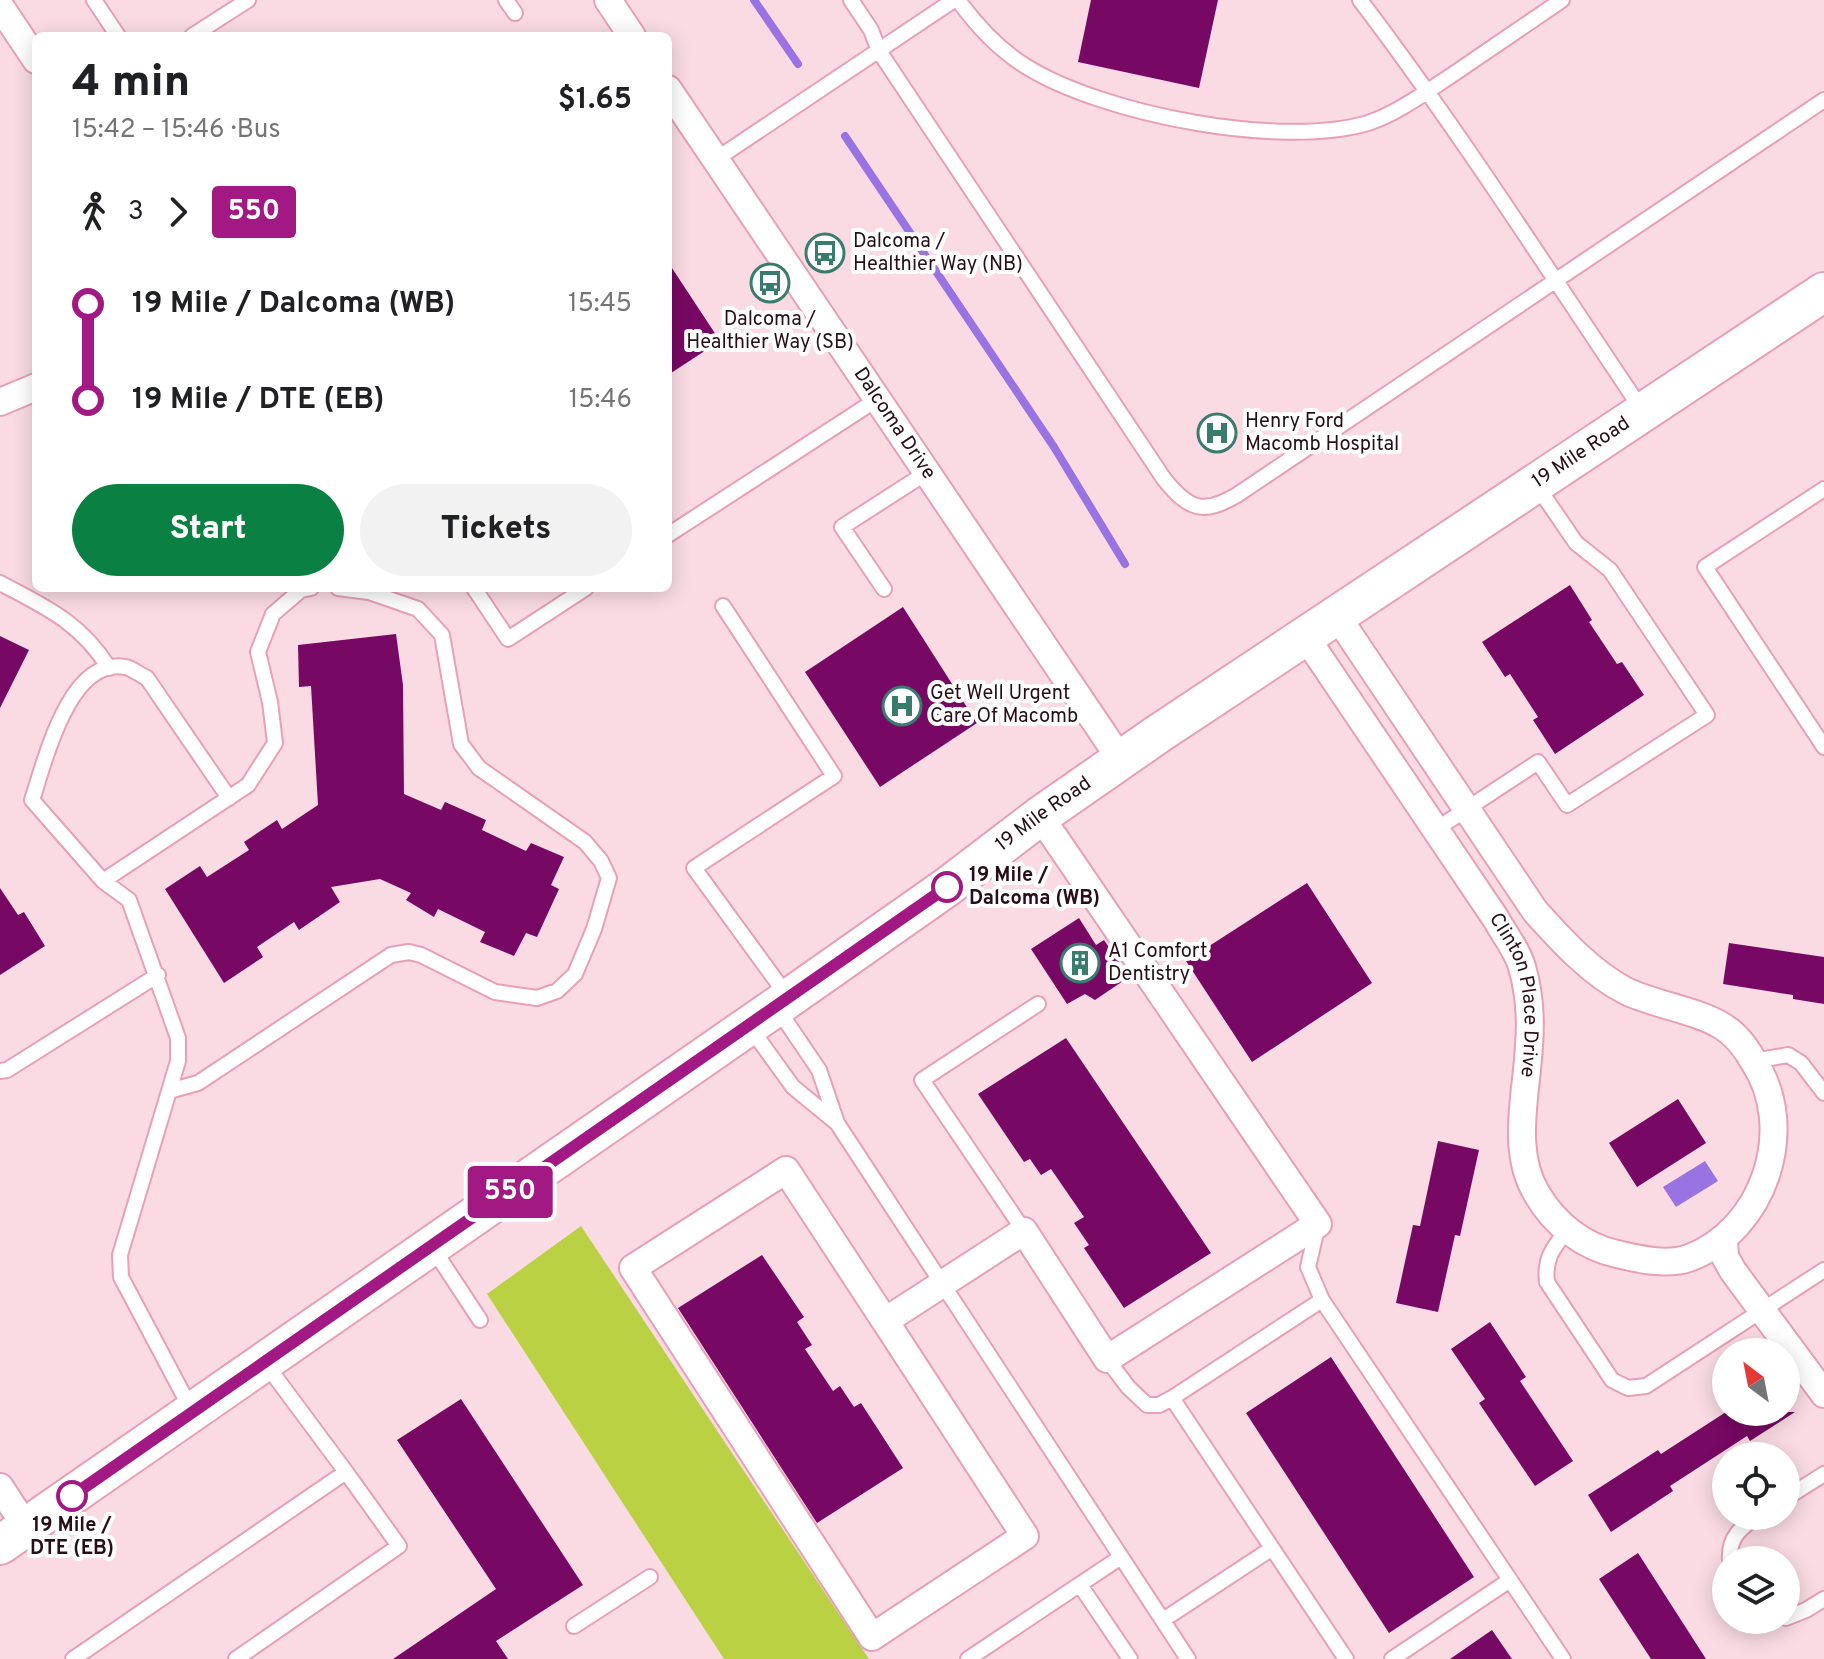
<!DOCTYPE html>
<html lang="en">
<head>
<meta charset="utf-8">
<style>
  body { margin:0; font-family:Overpass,sans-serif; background:#f2f2f2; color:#202124; height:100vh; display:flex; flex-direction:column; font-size:30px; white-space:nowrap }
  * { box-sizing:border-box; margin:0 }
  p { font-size:26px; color:#757577 }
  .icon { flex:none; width:44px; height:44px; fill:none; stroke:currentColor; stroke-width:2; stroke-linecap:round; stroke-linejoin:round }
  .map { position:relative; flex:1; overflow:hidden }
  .drawer { position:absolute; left:32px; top:32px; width:640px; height:560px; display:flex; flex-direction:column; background:#fff; border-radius:12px; box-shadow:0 4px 20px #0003 }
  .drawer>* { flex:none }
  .badge { padding:0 16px; border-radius:6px; font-size:28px; line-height:52px }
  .needle { width:52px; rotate:328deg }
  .controls { position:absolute; left:1712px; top:1338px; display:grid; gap:16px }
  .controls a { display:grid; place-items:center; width:88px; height:88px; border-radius:50%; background:#fff; box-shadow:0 4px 20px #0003; font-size:40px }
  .map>.badge { position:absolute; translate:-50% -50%; box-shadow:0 0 0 4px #fff }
  .legs { display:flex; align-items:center; gap:12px; height:88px; padding:0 40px; font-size:26px }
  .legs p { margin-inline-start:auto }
  .head { display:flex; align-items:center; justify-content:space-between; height:136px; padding:0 40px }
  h1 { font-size:44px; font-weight:800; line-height:60px }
  .button { display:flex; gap:16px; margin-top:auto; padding:16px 40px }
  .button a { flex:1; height:92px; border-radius:48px; background:#0b8043; color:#fff; font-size:32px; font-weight:800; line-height:92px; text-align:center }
  .button a+a { background:#f2f2f2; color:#202124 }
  ul { padding:0 40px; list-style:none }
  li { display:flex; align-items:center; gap:28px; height:96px; font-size:30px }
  li i { display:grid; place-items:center; width:12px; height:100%; margin:0 10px; background:currentColor }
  li i::after { content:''; width:20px; height:20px; margin:-10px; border:6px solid; border-radius:50%; background:#fff }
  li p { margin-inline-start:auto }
  li:first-child i { background:linear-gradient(#0000 50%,currentColor 0) }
  li:last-child i { background:linear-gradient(currentColor 50%,#0000 0) }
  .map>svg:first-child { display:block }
  .green { fill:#bbd144 }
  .water { fill:#9a73e2 }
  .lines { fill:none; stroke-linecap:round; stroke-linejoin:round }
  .stream { stroke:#9a73e2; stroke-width:8 }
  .building { fill:#770863 }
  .lane-casing { stroke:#e89fb8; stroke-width:18 }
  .street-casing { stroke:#e89fb8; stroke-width:30 }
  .secondary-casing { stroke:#e89fb8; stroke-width:42 }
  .lane { stroke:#fff; stroke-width:14 }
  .street { stroke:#fff; stroke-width:26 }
  .secondary { stroke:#fff; stroke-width:38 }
  .line-1-casing { stroke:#fff; stroke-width:18 }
  .line-1 { stroke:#a31984; stroke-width:12 }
  .stop-1-dot { fill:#fff; stroke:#a31984; stroke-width:4 }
  .labels { text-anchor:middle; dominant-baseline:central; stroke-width:8; stroke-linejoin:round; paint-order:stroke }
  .poi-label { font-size:20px; fill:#280e18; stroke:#fff; text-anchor:start }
  .street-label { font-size:20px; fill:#280e18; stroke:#fff }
  .stop-label { font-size:20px; font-weight:bold; fill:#280e18; stroke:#fff; text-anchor:start }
</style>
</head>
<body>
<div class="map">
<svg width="1824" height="1659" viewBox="0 0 1824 1659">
  <rect width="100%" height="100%" fill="#fadbe4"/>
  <!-- green -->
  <path class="green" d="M 581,1226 L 869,1659 L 724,1659 L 487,1294 Z"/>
  <!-- water -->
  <path class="water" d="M 1705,1161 L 1718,1181 L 1676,1207 L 1663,1187 Z"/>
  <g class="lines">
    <!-- stream -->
    <path class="stream" d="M 754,0 L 798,64
      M 845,136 L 1054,447 L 1125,564"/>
  </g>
  <!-- building -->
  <path class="building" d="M 1091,0 L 1218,0 L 1199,88 L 1078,62 Z
    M 668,262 L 720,341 L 668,375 Z
    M 1570,585 L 1592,620 L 1589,622 L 1617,664 L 1622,662 L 1644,695 L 1555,754 L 1533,720 L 1538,717 L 1510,674 L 1505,677 L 1482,642 Z
    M 903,607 L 977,723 L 880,787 L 805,672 Z
    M 396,634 L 403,685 L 404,794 L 441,810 L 445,802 L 486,820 L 482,830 L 526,851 L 531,843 L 564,857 L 551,885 L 559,889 L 537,937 L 526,933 L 514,956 L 480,942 L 485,932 L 438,909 L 434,917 L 406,900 L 411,893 L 380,879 L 331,887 L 340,902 L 299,930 L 294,922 L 257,947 L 263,957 L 224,983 L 165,889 L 200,866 L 207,877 L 249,850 L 244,842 L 277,820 L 282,829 L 318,805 L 311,686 L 299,687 L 298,645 Z
    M 0,636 L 29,650 L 0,708 Z
    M 1307,883 L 1372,983 L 1252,1062 L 1186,961 Z
    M 0,888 L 18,915 L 24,912 L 45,946 L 0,975 Z
    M 1079,918 L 1096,945 L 1104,940 L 1129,977 L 1095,1000 L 1085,994 L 1067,1004 L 1031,949 Z
    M 1729,943 L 1824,957 L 1824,1004 L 1793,999 L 1793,995 L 1723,984 Z
    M 1066,1038 L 1211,1253 L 1124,1308 L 1084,1248 L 1089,1245 L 1074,1223 L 1084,1217 L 1051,1169 L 1041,1175 L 1030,1159 L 1024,1162 L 978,1094 Z
    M 1678,1099 L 1706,1143 L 1637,1187 L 1609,1143 Z
    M 1438,1141 L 1479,1150 L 1460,1236 L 1455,1235 L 1438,1312 L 1396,1303 L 1413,1225 L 1420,1226 Z
    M 762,1255 L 804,1317 L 797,1322 L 812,1345 L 805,1349 L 833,1391 L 840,1386 L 854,1407 L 861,1403 L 903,1468 L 817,1523 L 678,1308 Z
    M 1490,1322 L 1526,1377 L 1520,1381 L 1573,1461 L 1535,1486 L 1479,1403 L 1485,1399 L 1451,1349 Z
    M 1331,1357 L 1474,1577 L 1389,1633 L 1246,1413 Z
    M 461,1399 L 583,1585 L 496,1641 L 508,1659 L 393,1659 L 496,1589 L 397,1440 Z
    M 1726,1412 L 1795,1412 L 1750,1441 L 1747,1436 L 1670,1486 L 1673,1491 L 1611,1532 L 1588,1495 L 1658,1450 L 1661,1454 Z
    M 1638,1553 L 1706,1659 L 1651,1659 L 1599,1579 Z
    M 1492,1630 L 1512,1659 L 1450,1659 Z"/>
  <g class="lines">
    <defs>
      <path id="lane" d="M 94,0 L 118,36
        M 506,0 L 515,13
        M 851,0 L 871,30 L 879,51 L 1164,479 C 1189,510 1203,515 1237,495 L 1824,100
        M 958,0 C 977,26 999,50 1027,67 C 1103,114 1281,149 1368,123 C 1398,113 1426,92 1452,75 C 1489,50 1525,25 1562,0
        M 1360,0 C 1461,133 1549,272 1642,410
        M 192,36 L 248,0
        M 715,160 L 954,0
        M 1824,489 L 1705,567 L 1824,747
        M 668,535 L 876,400
        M 0,583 C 46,607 81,623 109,668
        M 474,588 L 508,639 L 586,588
        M 884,589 L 842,527 L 926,473
        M 723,606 L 834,776 L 694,868 L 788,997
        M 1435,830 L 1538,762 L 1567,805 L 1707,715 L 1610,570 L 1576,543 L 1537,486
        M 103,881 L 248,785 L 275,743 L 270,702 L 258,652 L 273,614 L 301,590 L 311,588
        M 777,1008 L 819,1070 L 837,1123 L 1188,1659
        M 749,1026 L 793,1087 L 837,1123
        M 1754,1061 L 1788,1055 L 1801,1063 L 1824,1093
        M 0,1071 L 7,1070 L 158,975
        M 169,1091 L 198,1083 L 391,955 L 409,952 L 421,955 L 495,992 L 537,998 L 557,991 L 575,974 L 594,929 L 609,878 L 601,861 L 585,842 L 479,768 L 461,744 L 442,635 L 418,609 L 369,592 L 338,588
        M 1318,1224 L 1308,1267 L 1322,1300
        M 1567,1230 C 1553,1248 1544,1259 1547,1282 L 1612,1380 L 1628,1388 L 1646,1386 L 1824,1270
        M 1024,1231 L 922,1080 L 1038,1004
        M 432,1247 L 480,1320
        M 1107,1359 L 1128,1387 L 1147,1405 L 1159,1405 L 1172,1398
        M 265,1363 L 346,1472
        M 191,1409 L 121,1277 L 120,1255 L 178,1061 L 178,1038 L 129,900 L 103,881 L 32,800 C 45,761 69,657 125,667 C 132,668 140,675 147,678 L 229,798
        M 1786,1498 L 1824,1474
        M 1730,1560 C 1728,1538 1741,1527 1758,1516
        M 1510,1580 L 1563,1659
        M 1080,1585 L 1130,1659
        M 1786,1618 L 1806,1610 L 1824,1599
        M 1163,1620 L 1271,1549
        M 574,1626 L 650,1577
        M 73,1659 L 346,1472 L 399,1546 L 236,1659
        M 968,1659 L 1121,1557
        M 1346,1659 L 1172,1398 L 1322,1300 L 1510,1580 L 1392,1659"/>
      <g id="street">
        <path d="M 608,0 L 632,36"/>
        <path d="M 0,6 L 36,60"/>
        <path id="s1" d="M 668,89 L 1121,760"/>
        <path d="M 0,402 L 36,387"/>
        <path id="s2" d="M 1305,636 L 1496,919 C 1504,934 1518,951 1522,967 C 1529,991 1531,1020 1529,1045 C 1527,1093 1510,1150 1537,1194 C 1554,1224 1584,1247 1617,1254 C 1638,1259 1667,1266 1689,1258 C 1764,1230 1798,1129 1754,1062 C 1746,1048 1737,1035 1722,1026 C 1696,1010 1655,1005 1626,991 C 1591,973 1561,940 1535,911 L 1337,616"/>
        <path d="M 1724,1240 L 1725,1257 L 1733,1271 L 1824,1394"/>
        <path d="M 885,1321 L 786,1170 L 633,1268 L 872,1637 L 1025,1536 L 885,1321 L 1024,1231 L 1107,1359 L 1318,1224 L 1040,816"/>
        <path d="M 0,1487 L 26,1527"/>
      </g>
      <g id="secondary">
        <path id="s3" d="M 0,1545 L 789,998 L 947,887 L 1040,816 L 1158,734 L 1824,292"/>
      </g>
    </defs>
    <!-- lane casing -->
    <use href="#lane" class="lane-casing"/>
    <!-- street casing -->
    <use href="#street" class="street-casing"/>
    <!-- secondary casing -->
    <use href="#secondary" class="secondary-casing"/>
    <!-- lane -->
    <use href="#lane" class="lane"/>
    <!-- street -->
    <use href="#street" class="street"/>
    <!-- secondary -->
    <use href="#secondary" class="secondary"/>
  </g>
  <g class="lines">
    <defs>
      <path id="line-1" d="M 72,1496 L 947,887"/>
    </defs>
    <!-- line-1 casing -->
    <use href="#line-1" class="line-1-casing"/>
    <!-- line-1 -->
    <use href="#line-1" class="line-1"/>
  </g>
  <!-- icons -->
  <defs>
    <symbol id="bus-ring" viewBox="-11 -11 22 22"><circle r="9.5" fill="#fff" stroke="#397c6e" stroke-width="1.5"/><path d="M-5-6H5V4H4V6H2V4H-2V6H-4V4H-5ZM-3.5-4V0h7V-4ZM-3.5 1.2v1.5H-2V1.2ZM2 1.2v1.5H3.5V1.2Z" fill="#397c6e"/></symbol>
    <symbol id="hospital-ring" viewBox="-11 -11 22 22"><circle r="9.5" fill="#fff" stroke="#397c6e" stroke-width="1.5"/><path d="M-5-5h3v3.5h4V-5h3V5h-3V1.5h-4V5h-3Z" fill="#397c6e"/></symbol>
    <symbol id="building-ring" viewBox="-11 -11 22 22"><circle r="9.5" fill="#fff" stroke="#397c6e" stroke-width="1.5"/><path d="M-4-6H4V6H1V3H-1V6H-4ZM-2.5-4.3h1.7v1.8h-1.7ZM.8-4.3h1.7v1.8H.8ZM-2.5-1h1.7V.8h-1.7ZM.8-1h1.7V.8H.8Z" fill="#397c6e"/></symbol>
  </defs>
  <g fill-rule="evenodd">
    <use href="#bus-ring" x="803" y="231" width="44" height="44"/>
    <use href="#bus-ring" x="748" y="261" width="44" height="44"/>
    <use href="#hospital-ring" x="1195" y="411" width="44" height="44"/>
    <use href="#hospital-ring" x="880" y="684" width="44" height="44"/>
    <use href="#building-ring" x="1058" y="941" width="44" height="44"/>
  </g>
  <!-- markers -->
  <g class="stop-1-dot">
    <circle cx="947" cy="887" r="14"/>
    <circle cx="72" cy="1496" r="14"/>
  </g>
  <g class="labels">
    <!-- poi labels -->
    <g class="poi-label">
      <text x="853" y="242">Dalcoma /<tspan x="853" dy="23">Healthier Way (NB)</tspan></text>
      <text x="770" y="320" text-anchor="middle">Dalcoma /<tspan x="770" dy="23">Healthier Way (SB)</tspan></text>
      <text x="1245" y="422">Henry Ford<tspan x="1245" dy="23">Macomb Hospital</tspan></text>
      <text x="930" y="694">Get Well Urgent<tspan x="930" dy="23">Care Of Macomb</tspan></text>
      <text x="1108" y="952">A1 Comfort<tspan x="1108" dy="23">Dentistry</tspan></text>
    </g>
    <!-- street labels -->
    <g class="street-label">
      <text stroke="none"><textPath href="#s1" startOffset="404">Dalcoma Drive</textPath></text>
      <text stroke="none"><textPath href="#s3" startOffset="1922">19 Mile Road</textPath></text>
      <text stroke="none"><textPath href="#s3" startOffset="1274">19 Mile Road</textPath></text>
      <text stroke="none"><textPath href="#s2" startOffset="422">Clinton Place Drive</textPath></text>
    </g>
    <!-- stop labels -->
    <g class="stop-label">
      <text x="969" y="876">19 Mile /<tspan x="969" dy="23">Dalcoma (WB)</tspan></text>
      <text x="72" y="1526" text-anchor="middle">19 Mile /<tspan x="72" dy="23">DTE (EB)</tspan></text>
    </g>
  </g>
</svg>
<div class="controls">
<a><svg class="needle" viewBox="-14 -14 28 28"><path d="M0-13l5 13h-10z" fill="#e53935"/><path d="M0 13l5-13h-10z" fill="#757577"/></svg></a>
<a><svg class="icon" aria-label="locate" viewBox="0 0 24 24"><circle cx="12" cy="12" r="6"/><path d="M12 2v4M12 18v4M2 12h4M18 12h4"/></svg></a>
<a><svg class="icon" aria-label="layers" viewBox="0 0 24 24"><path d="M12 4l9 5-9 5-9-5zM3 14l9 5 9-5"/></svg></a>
</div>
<b class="badge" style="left:510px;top:1192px;background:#a31984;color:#fff">550</b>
<section class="drawer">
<div class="head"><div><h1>4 min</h1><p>15:42 – 15:46 · Bus</p></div><b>$1.65</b></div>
<div class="legs"><svg class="icon" aria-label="walk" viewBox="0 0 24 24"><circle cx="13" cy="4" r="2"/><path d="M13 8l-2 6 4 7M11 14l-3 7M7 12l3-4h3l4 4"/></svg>3<svg class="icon" aria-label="forward" viewBox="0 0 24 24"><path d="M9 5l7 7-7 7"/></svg><b class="badge" style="background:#a31984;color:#fff">550</b></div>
<ul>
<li><i style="color:#a31984"></i><b>19 Mile / Dalcoma (WB)</b><p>15:45</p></li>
<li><i style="color:#a31984"></i><b>19 Mile / DTE (EB)</b><p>15:46</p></li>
</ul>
<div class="button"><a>Start</a><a>Tickets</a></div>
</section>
</div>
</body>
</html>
